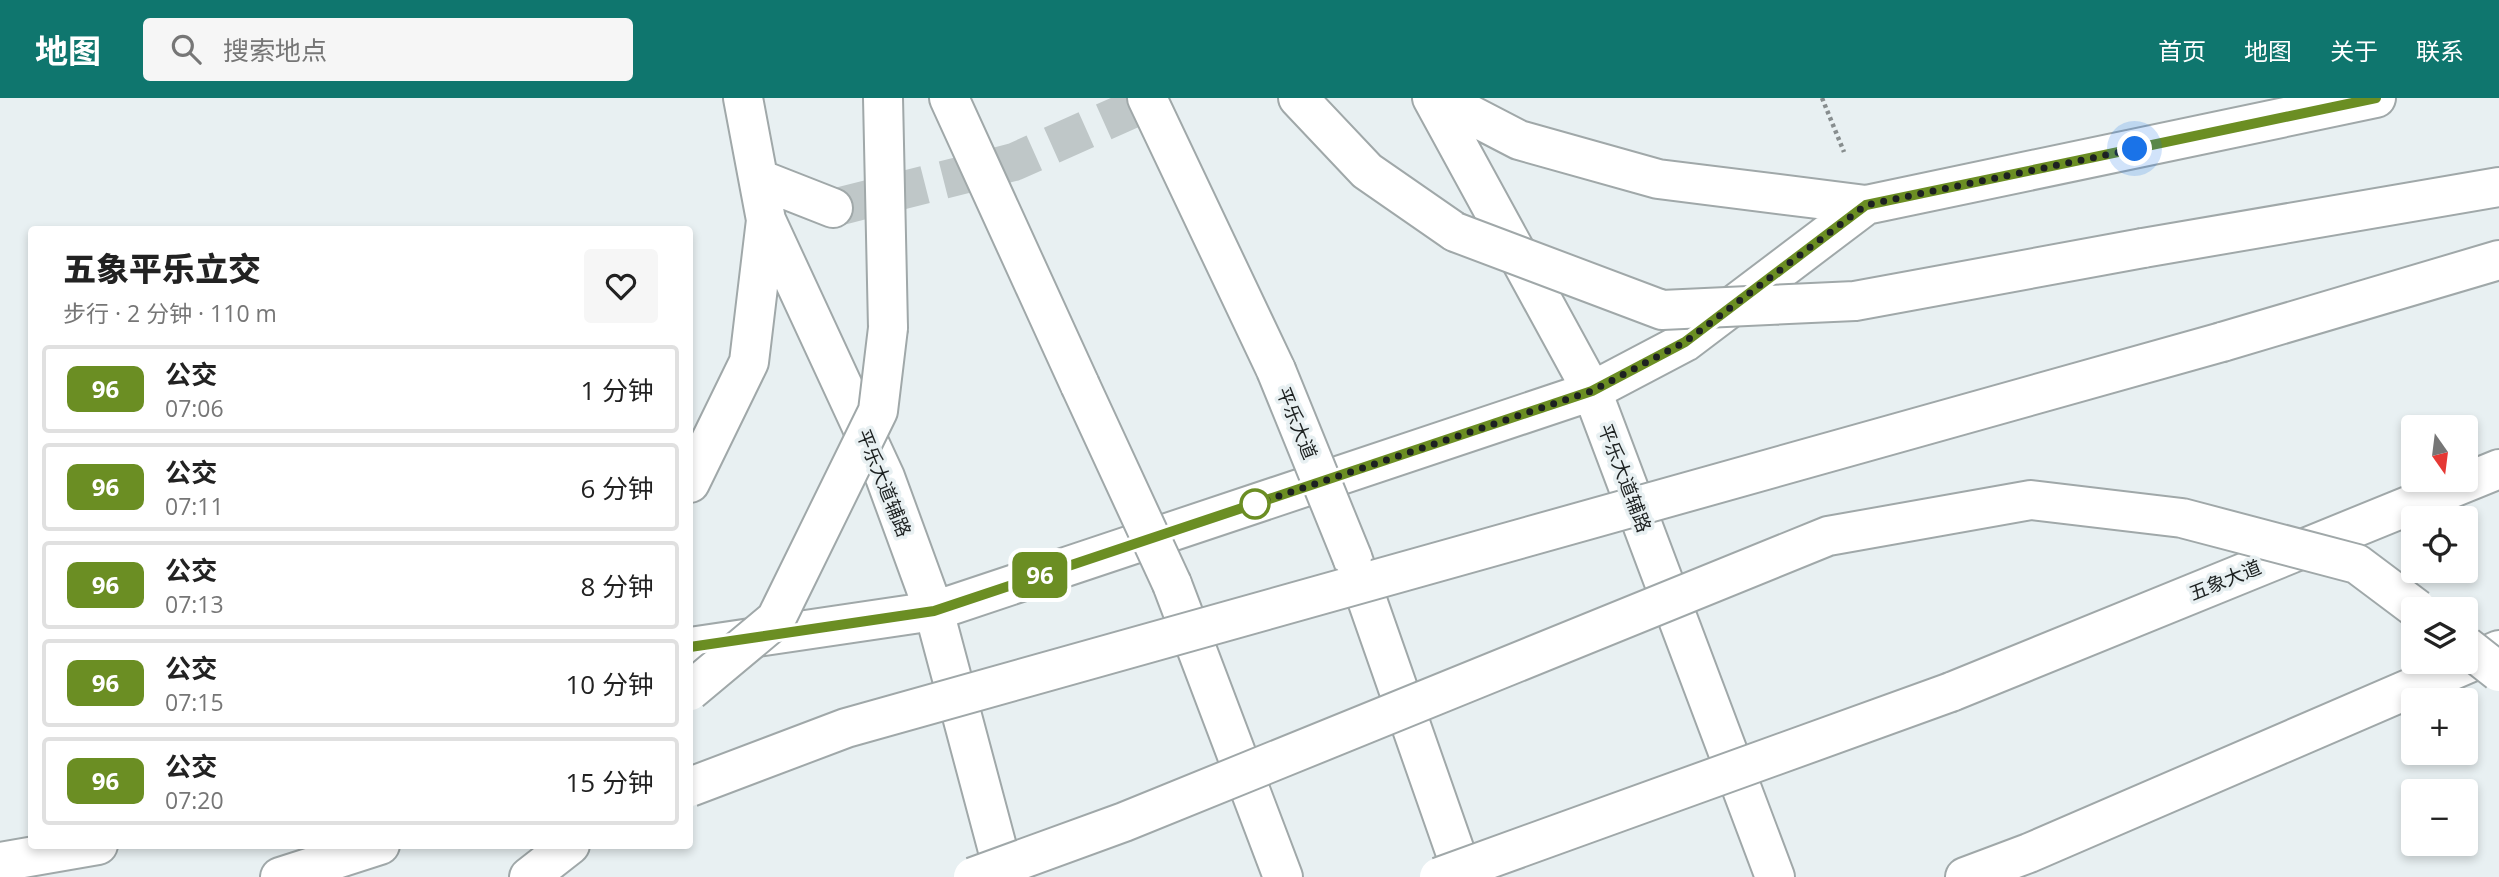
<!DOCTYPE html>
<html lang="zh">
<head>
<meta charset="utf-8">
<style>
  body { margin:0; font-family:"Open Sans","Noto Sans SC",sans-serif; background:#f6f6f6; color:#222; height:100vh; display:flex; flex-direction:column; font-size:26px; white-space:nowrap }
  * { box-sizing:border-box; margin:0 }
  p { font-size:23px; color:#767676 }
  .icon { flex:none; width:38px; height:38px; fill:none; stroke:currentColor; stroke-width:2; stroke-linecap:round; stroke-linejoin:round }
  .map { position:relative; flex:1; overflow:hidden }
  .drawer { position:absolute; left:28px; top:128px; width:665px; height:623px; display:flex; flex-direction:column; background:#fff; border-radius:7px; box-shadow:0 4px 10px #0003 }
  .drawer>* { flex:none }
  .badge { padding:0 14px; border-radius:10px; font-size:24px; line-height:46px }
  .needle { width:46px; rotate:166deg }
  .buttons { position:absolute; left:2401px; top:317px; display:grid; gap:14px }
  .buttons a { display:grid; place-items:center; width:77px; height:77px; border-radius:7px; background:#fff; box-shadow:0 4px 10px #0003; font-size:35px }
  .you { position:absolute; width:35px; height:35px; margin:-18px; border:5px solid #fff; border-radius:50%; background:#1a73e8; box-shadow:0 0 0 10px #1a73e833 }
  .map>.badge { position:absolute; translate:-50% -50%; box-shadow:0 0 0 4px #fff }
  .round { display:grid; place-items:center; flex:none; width:74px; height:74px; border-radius:7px; background:#f6f6f6 }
  .summary { display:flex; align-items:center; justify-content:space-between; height:119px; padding:0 35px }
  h1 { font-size:33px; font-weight:800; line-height:52px }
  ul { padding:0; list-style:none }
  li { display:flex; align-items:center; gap:21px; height:88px; margin:0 14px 10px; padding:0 21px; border:4px solid #e0e0e0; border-radius:7px }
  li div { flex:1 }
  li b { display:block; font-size:26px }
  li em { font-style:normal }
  li .badge { min-width:77px; font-weight:700; text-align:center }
  header { display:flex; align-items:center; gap:42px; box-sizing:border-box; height:98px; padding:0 35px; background:#0f766e; color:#fff }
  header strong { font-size:33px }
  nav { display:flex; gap:38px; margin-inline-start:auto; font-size:24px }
  .search { width:490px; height:63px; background:#f6f6f6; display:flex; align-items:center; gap:18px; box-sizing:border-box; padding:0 24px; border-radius:7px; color:#767676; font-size:26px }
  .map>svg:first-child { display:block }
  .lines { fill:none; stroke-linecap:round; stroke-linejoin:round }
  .tertiary-tunnel { stroke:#bfc7c8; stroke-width:38; stroke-dasharray:38 19; stroke-linecap:butt }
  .tertiary-casing { stroke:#a0a8a9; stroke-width:42 }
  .primary-casing { stroke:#a0a8a9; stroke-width:42 }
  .trunk-casing { stroke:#a0a8a9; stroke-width:42 }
  .path { stroke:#878d8e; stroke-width:4.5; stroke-dasharray:3.5 3.5; stroke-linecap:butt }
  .tertiary { stroke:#fff; stroke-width:38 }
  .primary { stroke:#fff; stroke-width:38 }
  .trunk { stroke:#fff; stroke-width:38 }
  .primary-bridge-casing { stroke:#a0a8a9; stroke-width:42; stroke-linecap:butt }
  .trunk-bridge-casing { stroke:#a0a8a9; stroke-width:42; stroke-linecap:butt }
  .primary-bridge { stroke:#fff; stroke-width:38 }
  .trunk-bridge { stroke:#fff; stroke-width:38 }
  .line-casing { stroke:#fff; stroke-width:16 }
  .line { stroke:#6b8e23; stroke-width:10 }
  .walk { stroke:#1d2121; stroke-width:7; stroke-dasharray:0 12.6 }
  .stop-dot { fill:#fff; stroke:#6b8e23; stroke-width:3.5 }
  .labels { text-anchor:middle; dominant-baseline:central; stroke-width:7; stroke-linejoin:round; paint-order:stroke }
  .street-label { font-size:19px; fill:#1d2121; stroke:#e8f0f2 }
</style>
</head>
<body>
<header>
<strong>地图</strong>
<div class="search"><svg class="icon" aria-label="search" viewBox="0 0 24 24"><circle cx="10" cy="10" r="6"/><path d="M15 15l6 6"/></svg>搜索地点</div>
<nav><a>首页</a><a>地图</a><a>关于</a><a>联系</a></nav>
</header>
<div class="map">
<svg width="2499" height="779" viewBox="0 0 2499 779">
  <rect width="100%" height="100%" fill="#e8f0f2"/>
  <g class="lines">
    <!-- tertiary-tunnel -->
    <path class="tertiary-tunnel" d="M 833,110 L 1014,64 L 1135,10 L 1146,0"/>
    <defs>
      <path id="tertiary" d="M 743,0 L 766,122 L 885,379 L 934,513 L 1005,779
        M 1432,0 L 1592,293 L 1775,779
        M 1438,0 L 1519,42 L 1658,81 L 1866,107
        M 759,81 L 833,110
        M 690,385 L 749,264 L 766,122
        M 690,549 L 934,513 L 1592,293 L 1685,244 L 1866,107 L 2376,0
        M 0,764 L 98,747"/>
      <path id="primary" d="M 883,0 L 888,230
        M 1298,0 L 1367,73 L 1455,134
        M 2143,150 L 2499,89
        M 2222,244 L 2499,162
        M 1951,594 L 2499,371
        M 280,779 L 380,747
        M 529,779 L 570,747
        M 1965,779 L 2029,755 L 2499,552"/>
      <path id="trunk" d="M 949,0 L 1080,287
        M 1147,0 L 1276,272
        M 1352,459 L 1464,779
        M 1172,486 L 1283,779"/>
    </defs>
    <!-- tertiary casing -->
    <use href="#tertiary" class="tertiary-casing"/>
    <!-- primary casing -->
    <use href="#primary" class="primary-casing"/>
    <!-- trunk casing -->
    <use href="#trunk" class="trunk-casing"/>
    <!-- path -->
    <path class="path" d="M 1822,0 L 1844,54"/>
    <!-- tertiary -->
    <use href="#tertiary" class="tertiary"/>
    <!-- primary -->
    <use href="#primary" class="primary"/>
    <!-- trunk -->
    <use href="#trunk" class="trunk"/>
    <defs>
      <path id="primary-bridge" d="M 1455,134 L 1662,212 L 1855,203 L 2143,150
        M 2466,548 L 2499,574
        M 690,593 L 776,521 L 878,313 L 888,230
        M 690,689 L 846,630 L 2222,244
        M 973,779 L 1124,724 L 1828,438 L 2031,402 L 2182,420 L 2357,466 L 2417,511
        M 1439,779 L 1951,594"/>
      <path id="trunk-bridge" d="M 1276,272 L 1352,459
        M 1080,287 L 1172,486"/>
    </defs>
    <!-- primary-bridge casing -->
    <use href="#primary-bridge" class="primary-bridge-casing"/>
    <!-- trunk-bridge casing -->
    <use href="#trunk-bridge" class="trunk-bridge-casing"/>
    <!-- primary-bridge -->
    <use href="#primary-bridge" class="primary-bridge"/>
    <!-- trunk-bridge -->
    <use href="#trunk-bridge" class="trunk-bridge"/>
  </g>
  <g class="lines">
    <defs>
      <path id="line" d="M 690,549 L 934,513 L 1592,293 L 1685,244 L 1866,107 L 2376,0"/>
    </defs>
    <!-- line casing -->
    <use href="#line" class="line-casing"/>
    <!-- line -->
    <use href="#line" class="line"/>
    <!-- walk -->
    <path class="walk" d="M 1255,406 L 1592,293 L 1685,244 L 1866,107 L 2135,51"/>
  </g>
  <!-- markers -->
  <circle class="stop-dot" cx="1255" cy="406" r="14"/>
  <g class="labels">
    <!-- street labels -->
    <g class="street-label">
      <text transform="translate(1297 325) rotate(68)">平乐大道</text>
      <text transform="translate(1625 380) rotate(69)">平乐大道辅路</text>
      <text transform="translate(884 385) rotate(68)">平乐大道辅路</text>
      <text transform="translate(2225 482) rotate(-22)">五象大道</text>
    </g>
  </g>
</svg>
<div class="buttons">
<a><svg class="needle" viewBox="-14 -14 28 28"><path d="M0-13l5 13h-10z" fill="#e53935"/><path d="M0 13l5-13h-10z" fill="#767676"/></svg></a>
<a><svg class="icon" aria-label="locate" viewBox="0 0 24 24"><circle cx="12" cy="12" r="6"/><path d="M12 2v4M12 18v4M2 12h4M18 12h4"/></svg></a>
<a><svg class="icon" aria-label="layers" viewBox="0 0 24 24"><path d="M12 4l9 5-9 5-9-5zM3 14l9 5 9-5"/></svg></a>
<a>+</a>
<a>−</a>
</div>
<div class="you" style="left:2135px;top:51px"></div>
<b class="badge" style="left:1040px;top:477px;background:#6b8e23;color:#fff">96</b>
<section class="drawer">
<div class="summary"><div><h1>五象平乐立交</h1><p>步行 · 2 分钟 · 110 m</p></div><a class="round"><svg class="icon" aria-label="heart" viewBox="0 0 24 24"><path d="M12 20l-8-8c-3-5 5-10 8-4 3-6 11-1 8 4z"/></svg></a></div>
<ul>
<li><span class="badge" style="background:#6b8e23;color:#fff">96</span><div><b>公交</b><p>07:06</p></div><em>1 分钟</em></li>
<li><span class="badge" style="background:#6b8e23;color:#fff">96</span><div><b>公交</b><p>07:11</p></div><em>6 分钟</em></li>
<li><span class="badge" style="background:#6b8e23;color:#fff">96</span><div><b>公交</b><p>07:13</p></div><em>8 分钟</em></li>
<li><span class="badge" style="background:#6b8e23;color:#fff">96</span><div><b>公交</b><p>07:15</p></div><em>10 分钟</em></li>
<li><span class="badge" style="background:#6b8e23;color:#fff">96</span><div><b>公交</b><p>07:20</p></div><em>15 分钟</em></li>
</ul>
</section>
</div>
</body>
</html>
